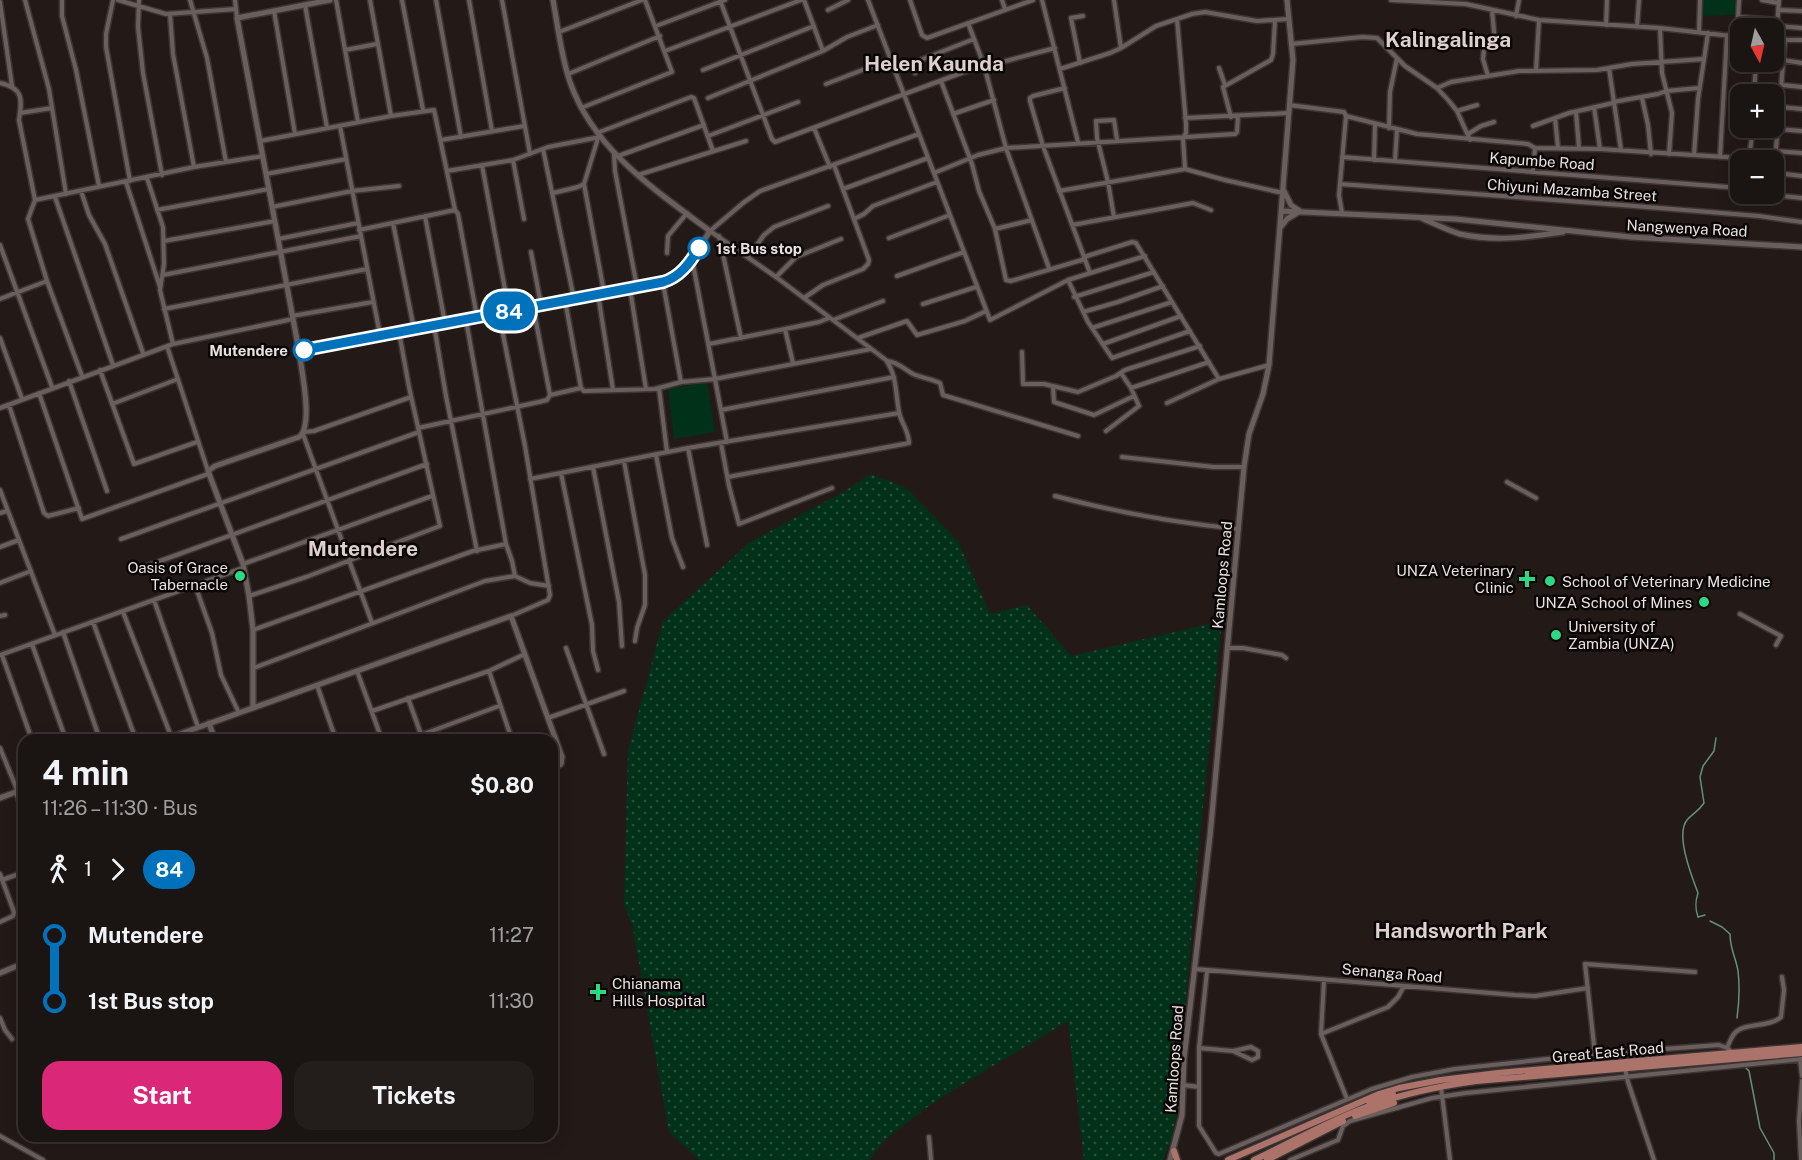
<!DOCTYPE html>
<html lang="en">
<head>
<meta charset="utf-8">
<style>
  body { margin:0; font-family:"Public Sans",sans-serif; background:#231d1b; color:#f1f3f6; height:100vh; display:flex; flex-direction:column; font-size:22px; white-space:nowrap }
  * { box-sizing:border-box; margin:0 }
  p { font-size:20px; color:#9f9e9f }
  .icon { flex:none; width:33px; height:33px; fill:none; stroke:currentColor; stroke-width:2; stroke-linecap:round; stroke-linejoin:round }
  .map { position:relative; flex:1; overflow:hidden }
  .side { position:absolute; left:18px; top:734px; width:540px; height:408px; display:flex; flex-direction:column; background:#1a1412; border-radius:18px; box-shadow:0 3px 15px #0003,0 0 0 2px #383332 }
  .side>* { flex:none }
  .badge { padding:0 12px; border-radius:20px; font-size:21px; line-height:39px }
  .needle { width:39px; rotate:172deg }
  .fabs { position:absolute; left:1730px; top:18px; display:grid; gap:12px }
  .fabs a { display:grid; place-items:center; width:54px; height:54px; border-radius:12px; background:#1a1412; box-shadow:0 3px 15px #0003,0 0 0 2px #383332; font-size:30px }
  .map>.badge { position:absolute; translate:-50% -50%; box-shadow:0 0 0 3px #fff }
  .legs { display:flex; align-items:center; gap:9px; height:66px; padding:0 24px; font-size:20px }
  .legs p { margin-inline-start:auto }
  .summary { display:flex; align-items:center; justify-content:space-between; height:102px; padding:0 24px }
  h1 { font-size:33px; font-weight:700; line-height:45px }
  .primary-button { display:flex; gap:12px; margin-top:auto; padding:12px 24px }
  .primary-button a { flex:1; height:69px; border-radius:18px; background:#db2777; color:#fff; font-size:24px; font-weight:700; line-height:69px; text-align:center }
  .primary-button a+a { background:#231d1b; color:#f1f3f6 }
  ul { padding:0 24px; list-style:none }
  li { display:flex; align-items:center; gap:21px; height:66px; font-size:22px }
  li i { display:grid; place-items:center; width:9px; height:100%; margin:0 8px; background:currentColor }
  li i::after { content:''; width:15px; height:15px; margin:-8px; border:4px solid; border-radius:50%; background:#1a1412 }
  li p { margin-inline-start:auto }
  li:first-child i { background:linear-gradient(#0000 50%,currentColor 0) }
  li:last-child i { background:linear-gradient(currentColor 50%,#0000 0) }
  .map>svg:first-child { display:block }
  .green { fill:url(#green-dots) }
  .pitch { fill:#023119 }
  .lines { fill:none; stroke-linecap:round; stroke-linejoin:round }
  .stream { stroke:#629275; stroke-width:1.5 }
  .street-casing { stroke:#3c3534; stroke-width:7 }
  .secondary-casing { stroke:#3c3534; stroke-width:8 }
  .primary-casing { stroke:#3c3534; stroke-width:9 }
  .street { stroke:#6b5f5d; stroke-width:4 }
  .secondary { stroke:#6b5f5d; stroke-width:5 }
  .primary { stroke:#ab736a; stroke-width:6 }
  .line-1-casing { stroke:#fff; stroke-width:14 }
  .line-1 { stroke:#0072bc; stroke-width:9 }
  .stop-1-dot { fill:#fff; stroke:#0072bc; stroke-width:3 }
  .poi-dot { fill:#2dd884; stroke:#0a0606; stroke-width:2 }
  .labels { text-anchor:middle; dominant-baseline:central; stroke-width:5; stroke-linejoin:round; paint-order:stroke }
  .street-label { font-size:15px; fill:#e7e1df; stroke:#0a0606 }
  .stop-label { font-size:15px; font-weight:bold; fill:#e7e1df; stroke:#0a0606; text-anchor:start }
  .poi-label { font-size:15px; fill:#e7e1df; stroke:#0a0606; text-anchor:end }
  .district-label { font-size:21px; font-weight:bold; fill:#ded0ce; stroke:#0a0606 }
</style>
</head>
<body>
<div class="map">
<svg width="1802" height="1160" viewBox="0 0 1802 1160">
  <defs>
    <pattern id="green-dots" width="8" height="8" patternUnits="userSpaceOnUse" patternTransform="scale(1.5)"><rect width="8" height="8" fill="#023119"/><path d="M2 2h.1M6 6h.1" fill="none" stroke="#274f3a" stroke-width="1.8" stroke-linecap="round"/></pattern>
  </defs>
  <rect width="100%" height="100%" fill="#231a18"/>
  <!-- green -->
  <path class="green" d="M 871,474 L 905,487 L 958,541 L 990,614 L 1027,605 L 1071,656 L 1222,621 L 1200,835 L 1176,1117 L 1171,1140 L 1163,1160 L 1084,1160 L 1068,1021 L 958,1087 L 926,1108 L 886,1139 L 869,1160 L 699,1160 L 669,1132 L 632,924 L 624,905 L 628,751 L 663,621 L 750,542 L 840,494 Z"/>
  <!-- pitch -->
  <path class="pitch" d="M 1700,0 L 1735,0 L 1735,15 L 1700,16 Z
    M 707,382 L 715,432 L 674,439 L 668,389 Z"/>
  <g class="lines">
    <!-- stream -->
    <path class="stream" d="M 1705,915 L 1698,917 C 1695,908 1695,902 1698,893 C 1692,877 1675,835 1687,820 C 1692,814 1698,812 1704,803 L 1700,777 L 1703,766 L 1714,751 L 1716,738
      M 1710,921 L 1722,927 L 1730,934 C 1730,949 1736,958 1738,971 C 1740,987 1739,1003 1737,1018
      M 1745,1067 L 1749,1071 L 1760,1128 L 1774,1153 L 1774,1160"/>
    <defs>
      <path id="street" d="M 25,0 L 49,89 L 66,194
        M 62,0 L 62,16 L 76,70 L 99,186
        M 113,0 L 106,34 L 106,47 L 130,181
        M 118,0 L 166,14 L 236,9
        M 139,0 L 138,27 L 143,73 L 162,175
        M 190,0 L 207,58 L 226,162
        M 235,0 L 237,18
        M 336,0 L 358,122
        M 370,0 L 391,116
        M 402,0 L 423,110
        M 436,0 L 461,137
        M 469,0 L 492,131
        M 502,0 L 530,154
        M 720,0 L 772,139 L 775,142 L 964,72 L 1055,48
        M 804,0 L 823,51
        M 868,0 L 990,320 L 1068,280 L 1145,256
        M 910,0 L 922,35 L 927,38 L 1033,0
        M 1002,0 L 1005,9
        M 1042,0 L 1078,142
        M 1114,0 L 1121,48
        M 1391,0 L 1466,4 L 1539,20 L 1660,28 L 1740,37
        M 1762,0 L 1778,3
        M 0,2 L 12,86
        M 305,5 L 327,128
        M 828,10 L 848,0
        M 1778,10 L 1802,11
        M 274,11 L 295,134
        M 170,14 L 173,54 L 194,167
        M 1516,16 L 1519,0
        M 1738,17 L 1777,20
        M 1177,19 L 1186,124 L 1186,133 L 1183,138 L 1185,169 L 1225,180 L 1283,193
        M 968,23 L 984,65 L 1006,148 L 1049,268
        M 1606,25 L 1607,0
        M 656,26 L 725,0
        M 1777,26 L 1802,28
        M 1637,27 L 1639,0
        M 1660,28 L 1662,73 L 1672,113 L 1669,154
        M 559,32 L 642,0
        M 1699,32 L 1700,0
        M 1737,36 L 1739,0
        M 1773,39 L 1802,40
        M 1776,39 L 1779,0
        M 1785,39 L 1775,161 L 1774,195 L 1802,198
        M 1291,44 L 1362,37 L 1377,38 L 1405,66 L 1437,88 L 1449,101 L 1457,111 L 1470,140
        M 345,50 L 377,44
        M 665,51 L 801,0
        M 1783,60 L 1802,63
        M 1080,63 L 1071,18 L 1083,16
        M 1219,68 L 1225,85
        M 1609,68 L 1621,150
        M 1060,69 L 1110,53 L 1121,48 L 1156,26 L 1192,14 L 1205,12 L 1257,21 L 1288,19
        M 703,70 L 814,26
        M 1536,70 L 1539,20
        M 915,73 L 915,65 L 918,61 L 974,39
        M 568,74 L 660,36
        M 1488,76 L 1483,59 L 1484,50 L 1495,42 L 1492,10
        M 941,81 L 972,164 L 979,191 L 995,229 L 1006,280 L 1011,281 L 1085,259
        M 0,83 C 24,88 22,100 19,120 L 35,200
        M 826,84 L 891,59
        M 1782,85 L 1802,87
        M 1065,88 L 1033,96 L 1030,98 L 1030,101 L 1043,146 L 1090,273
        M 1437,88 L 1451,82 L 1519,71 L 1597,70 L 1632,64 L 1704,59
        M 1754,94 L 1756,62
        M 708,98 L 823,51 L 847,37 L 878,25
        M 1642,98 L 1648,125 L 1651,154
        M 1613,102 L 1658,94 L 1666,91 L 1699,88
        M 1289,105 L 1344,112 L 1346,116 L 1417,134 L 1528,144 L 1535,148 L 1600,149 L 1771,160
        M 1594,107 L 1600,149
        M 1781,107 L 1802,109
        M 581,108 L 672,72 L 645,0
        M 1457,111 L 1477,105
        M 1576,112 L 1579,148
        M 20,113 L 52,108
        M 953,114 L 994,100
        M 1231,117 L 1223,87 L 1271,60 L 1273,54 L 1275,20
        M 1185,118 L 1289,113
        M 1555,118 L 1558,148
        M 340,126 L 380,335
        M 1533,126 L 1569,113 L 1613,103
        M 814,128 L 830,167
        M 1389,128 L 1390,92 L 1397,58
        M 1778,129 L 1802,131
        M 597,133 L 691,97 L 694,98 L 713,151
        M 1468,134 L 1481,126 L 1494,122
        M 708,136 L 798,102
        M 441,140 L 524,126
        M 260,141 L 391,116 L 434,110 L 455,210 L 359,230
        M 543,149 L 574,299
        M 1776,151 L 1802,153
        M 614,154 L 615,171 L 637,287
        M 1694,155 L 1698,99 L 1708,33
        M 618,156 L 704,125
        M 1342,157 L 1740,188
        M 1720,157 L 1727,35
        M 1749,158 L 1753,128
        M 513,160 L 524,219
        M 1374,160 L 1375,124
        M 1395,161 L 1397,129
        M 482,165 L 509,311
        M 447,171 L 513,160 L 548,147 L 600,137
        M 1533,172 L 1535,148
        M 934,173 L 978,155 L 1006,148 L 1235,134 L 1237,132 L 1238,116
        M 1775,173 L 1802,176
        M 266,174 L 346,159
        M 638,175 L 746,141
        M 147,178 L 163,227 L 164,264 L 160,290 L 173,344
        M 126,182 L 160,287
        M 584,184 L 604,292
        M 1340,184 L 1622,205 L 1759,216 L 1802,222
        M 843,189 L 928,158
        M 81,191 L 89,215 L 105,244 L 143,353
        M 1059,191 L 1185,169
        M 553,193 L 578,187 L 584,184 L 598,138
        M 55,197 L 113,365
        M 272,207 L 352,191 L 399,186
        M 157,210 L 269,189
        M 455,210 L 458,214 L 477,317
        M 1342,213 L 1339,195 L 1346,116
        M 425,216 L 445,323
        M 1114,217 L 1108,182 L 1097,138 L 1096,121 L 1114,120 L 1117,140
        M 854,219 L 864,214 L 873,206 L 937,182
        M 393,223 L 414,329
        M 1072,225 L 1193,203 L 1211,210
        M 995,229 L 1032,220
        M 719,236 L 741,338
        M 889,238 L 950,215
        M 278,239 L 358,223
        M 164,241 L 275,221
        M 0,245 L 52,387
        M 531,252 L 541,305
        M 667,253 L 668,236 L 687,213
        M 748,257 L 764,235 L 774,227 L 828,206
        M 1084,257 L 1132,242 L 1136,243 L 1219,379
        M 692,259 L 727,442
        M 163,275 L 361,236
        M 897,276 L 964,252
        M 776,277 L 796,257 L 841,239
        M 1068,280 L 1088,322 L 1112,358 L 1190,331
        M 663,283 L 681,382
        M 630,289 L 646,389
        M 598,294 L 613,390
        M 1074,297 L 1154,272
        M 804,298 L 823,285 L 863,269 L 868,264 L 869,260 L 834,165
        M 0,299 L 47,281
        M 565,300 L 581,388
        M 923,304 L 976,287
        M 533,306 L 550,395
        M 164,309 L 367,269
        M 1083,312 L 1118,302 L 1163,286
        M 499,314 L 525,446 L 550,595 L 548,600 L 511,616
        M 292,316 L 373,302
        M 466,320 L 506,544 L 512,561 L 515,576
        M 833,320 L 883,301
        M 434,325 L 446,396 L 477,551
        M 1092,328 L 1172,302
        M 785,329 L 793,363
        M 0,338 L 22,399
        M 858,338 L 907,321 L 917,335 L 965,321 L 986,311
        M 709,344 L 785,329 L 819,322 L 829,318
        M 1103,344 L 1181,316
        M 167,346 L 208,471
        M 1022,352 L 1023,384 L 1044,384 L 1078,392 L 1116,376 L 1125,370 L 1200,346
        M 887,361 C 898,362 904,369 913,374 C 922,378 932,379 940,383 L 943,395 L 1078,436
        M 100,370 L 134,464 L 197,442
        M 1121,373 L 1131,388
        M 82,376 L 47,281 L 28,219 L 35,200 L 194,167 L 263,156
        M 69,381 L 107,491
        M 1053,386 L 1054,402 L 1094,415 L 1134,396
        M 659,388 L 667,452
        M 39,393 L 82,519 L 208,474
        M 1167,403 L 1219,379 L 1269,365
        M 112,404 L 178,379
        M 9,405 L 44,513 L 48,516 L 79,508
        M 0,408 L 173,344 L 293,319
        M 721,410 L 894,377
        M 418,428 L 539,402 L 547,400 L 550,395 L 581,388 L 584,391 L 655,389 L 681,382 L 715,379 L 871,349
        M 1106,431 L 1139,406 L 1131,388 L 1209,362
        M 304,432 L 314,431 L 411,397
        M 303,434 L 372,623
        M 721,443 L 729,486 L 739,524 L 832,488
        M 688,448 L 707,545
        M 656,455 L 672,538 L 683,567
        M 1122,457 L 1214,467 L 1244,467
        M 624,461 L 645,575 L 645,605 L 637,628 L 635,641
        M 593,467 L 619,602 L 622,646
        M 561,473 L 592,625 L 593,651 L 598,670
        M 728,477 L 909,443 C 909,433 903,425 900,416 C 895,397 898,377 886,360 L 776,277 L 710,231 L 743,203 L 760,191 L 919,134
        M 530,479 L 688,448 L 899,413
        M 1507,482 L 1536,498
        M 0,490 L 55,635
        M 1055,496 C 1115,512 1176,523 1239,529
        M 0,513 L 7,511
        M 121,539 L 419,432
        M 0,547 L 19,540
        M 243,564 L 432,496
        M 138,569 L 427,464
        M 0,583 L 31,571
        M 195,585 L 212,633 L 221,675 L 239,713
        M 249,596 L 306,577 L 440,526 L 409,387 L 399,332
        M 154,600 L 198,727
        M 123,612 L 171,736
        M 1740,614 L 1781,636 L 1776,645
        M 0,616 L 5,615
        M 93,622 L 136,740
        M 253,630 L 473,551 L 506,544
        M 63,632 L 100,740
        M 32,644 L 66,740
        M 566,648 L 604,754
        M 1227,648 L 1243,648 L 1282,655 L 1286,658
        M 0,655 L 243,568
        M 2,655 L 32,740
        M 254,668 L 485,581 L 515,576 L 530,583 L 549,586
        M 357,671 L 382,740
        M 489,671 L 512,740
        M 317,685 L 336,740
        M 408,698 L 423,740
        M 372,711 L 489,671 L 525,654
        M 548,718 L 624,691
        M 421,735 L 499,706
        M 0,748 L 18,792
        M 16,792 L 24,816
        M 0,874 L 14,912 L 13,916 L 0,922
        M 2,880 L 24,872
        M 21,965 L 24,973
        M 1195,969 L 1515,995 L 1535,996 L 1588,988
        M 1207,971 L 1199,1048 L 1199,1126 L 1216,1153 L 1219,1154 L 1372,1089 L 1412,1077 L 1455,1069 L 1595,1054 L 1719,1045 L 1727,1048 L 1733,1053
        M 1324,980 L 1321,1034 L 1347,1099
        M 0,1018 L 5,1030 L 12,1039
        M 1321,1034 L 1388,1007 L 1398,997 L 1404,986
        M 1199,1048 L 1233,1051 L 1252,1060 L 1258,1057 L 1258,1051 L 1251,1047 L 1233,1051
        M 1727,1048 C 1729,1043 1731,1038 1734,1034 C 1743,1022 1769,1028 1781,1017 L 1784,990 L 1782,977
        M 1595,1054 L 1585,964 L 1695,972
        M 1800,1059 L 1802,1076
        M 1625,1068 L 1628,1082 L 1654,1160
        M 1183,1085 L 1199,1087
        M 1441,1087 L 1450,1160
        M 0,1136 L 43,1160
        M 929,1137 L 931,1160
        M 1290,1160 L 1338,1140 L 1343,1126 L 1350,1121 L 1432,1098 L 1466,1093 L 1802,1059
        M 1801,1160 L 1799,1121 L 1802,1081"/>
      <path id="secondary" d="M 1284,191 L 1291,205 L 1300,211
        M 1281,211 L 1455,219 L 1631,237 L 1802,247
        M 1421,218 C 1433,223 1447,230 1460,234 C 1495,242 1529,237 1563,232
        M 1280,228 L 1287,219 L 1297,213
        M 299,351 L 663,283 C 686,275 697,250 710,231 C 655,190 593,149 570,82 C 561,56 558,27 553,0
        M 253,707 L 253,630 L 249,596 L 243,564 L 208,471 L 215,466 L 299,437 C 314,426 301,368 299,351 L 237,18 L 330,0
        M 209,723 L 215,740
        M 163,740 L 511,616 L 562,757 L 561,764 L 552,769
        M 0,798 L 24,789
        M 0,973 L 24,963
        M 1170,1160 L 1182,1115 L 1184,1059 L 1210,836 L 1244,467 L 1249,434 L 1263,394 L 1269,365 L 1293,60 L 1287,0"/>
      <path id="primary" d="M 1369,1102 L 1393,1094
        M 1355,1116 L 1394,1103
        M 1174,1151 L 1177,1160
        M 1228,1160 L 1379,1094 L 1399,1088 L 1441,1080 L 1498,1073 L 1802,1047
        M 1254,1160 C 1293,1142 1331,1119 1372,1105 C 1406,1093 1440,1086 1476,1081 L 1802,1053
        M 1267,1160 L 1343,1121"/>
    </defs>
    <!-- street casing -->
    <use href="#street" class="street-casing"/>
    <!-- secondary casing -->
    <use href="#secondary" class="secondary-casing"/>
    <!-- primary casing -->
    <use href="#primary" class="primary-casing"/>
    <!-- street -->
    <use href="#street" class="street"/>
    <!-- secondary -->
    <use href="#secondary" class="secondary"/>
    <!-- primary -->
    <use href="#primary" class="primary"/>
  </g>
  <g class="lines">
    <defs>
      <path id="line-1" d="M 304,350 L 663,282 C 680,277 690,263 699,248"/>
    </defs>
    <!-- line-1 casing -->
    <use href="#line-1" class="line-1-casing"/>
    <!-- line-1 -->
    <use href="#line-1" class="line-1"/>
  </g>
  <!-- markers -->
  <g class="stop-1-dot">
    <circle cx="699" cy="248" r="10"/>
    <circle cx="304" cy="350" r="10"/>
  </g>
  <g class="poi-dot">
    <circle cx="240" cy="576" r="6"/>
    <path d="M1524 570h6v6h6v6h-6v6h-6v-6h-6v-6h6z"/>
    <circle cx="1550" cy="581" r="6"/>
    <circle cx="1704" cy="602" r="6"/>
    <circle cx="1556" cy="635" r="6"/>
    <path d="M595 983h6v6h6v6h-6v6h-6v-6h-6v-6h6z"/>
  </g>
  <g class="labels">
    <!-- street labels -->
    <g class="street-label">
      <text transform="translate(1542 161) rotate(4)">Kapumbe Road</text>
      <text transform="translate(1572 190) rotate(4)">Chiyuni Mazamba Street</text>
      <text transform="translate(1687 228) rotate(3)">Nangwenya Road</text>
      <text transform="translate(1222 575) rotate(-85)">Kamloops Road</text>
      <text transform="translate(1392 973) rotate(5)">Senanga Road</text>
      <text transform="translate(1608 1052) rotate(-5)">Great East Road</text>
      <text transform="translate(1174 1059) rotate(-86)">Kamloops Road</text>
    </g>
    <!-- stop labels -->
    <g class="stop-label">
      <text x="716" y="248">1st Bus stop</text>
      <text x="288" y="350" text-anchor="end">Mutendere</text>
    </g>
    <!-- poi labels -->
    <g class="poi-label">
      <text x="228" y="567">Oasis of Grace<tspan x="228" dy="17">Tabernacle</tspan></text>
      <text x="1514" y="570">UNZA Veterinary<tspan x="1514" dy="17">Clinic</tspan></text>
      <text x="1562" y="581" text-anchor="start">School of Veterinary Medicine</text>
      <text x="1692" y="602">UNZA School of Mines</text>
      <text x="1568" y="626" text-anchor="start">University of<tspan x="1568" dy="17">Zambia (UNZA)</tspan></text>
      <text x="612" y="983" text-anchor="start">Chianama<tspan x="612" dy="17">Hills Hospital</tspan></text>
    </g>
    <!-- district labels -->
    <g class="district-label">
      <text x="1448" y="39">Kalingalinga</text>
      <text x="934" y="63">Helen Kaunda</text>
      <text x="363" y="548">Mutendere</text>
      <text x="1461" y="930">Handsworth Park</text>
    </g>
  </g>
</svg>
<div class="fabs">
<a><svg class="needle" viewBox="-14 -14 28 28"><path d="M0-13l5 13h-10z" fill="#e53935"/><path d="M0 13l5-13h-10z" fill="#9f9e9f"/></svg></a>
<a>+</a>
<a>−</a>
</div>
<b class="badge" style="left:509px;top:311px;background:#0072bc;color:#fff">84</b>
<section class="side">
<div class="summary"><div><h1>4 min</h1><p>11:26 – 11:30 · Bus</p></div><b>$0.80</b></div>
<div class="legs"><svg class="icon" aria-label="walk" viewBox="0 0 24 24"><circle cx="13" cy="4" r="2"/><path d="M13 8l-2 6 4 7M11 14l-3 7M7 12l3-4h3l4 4"/></svg>1<svg class="icon" aria-label="forward" viewBox="0 0 24 24"><path d="M9 5l7 7-7 7"/></svg><b class="badge" style="background:#0072bc;color:#fff">84</b></div>
<ul>
<li><i style="color:#0072bc"></i><b>Mutendere</b><p>11:27</p></li>
<li><i style="color:#0072bc"></i><b>1st Bus stop</b><p>11:30</p></li>
</ul>
<div class="primary-button"><a>Start</a><a>Tickets</a></div>
</section>
</div>
</body>
</html>
